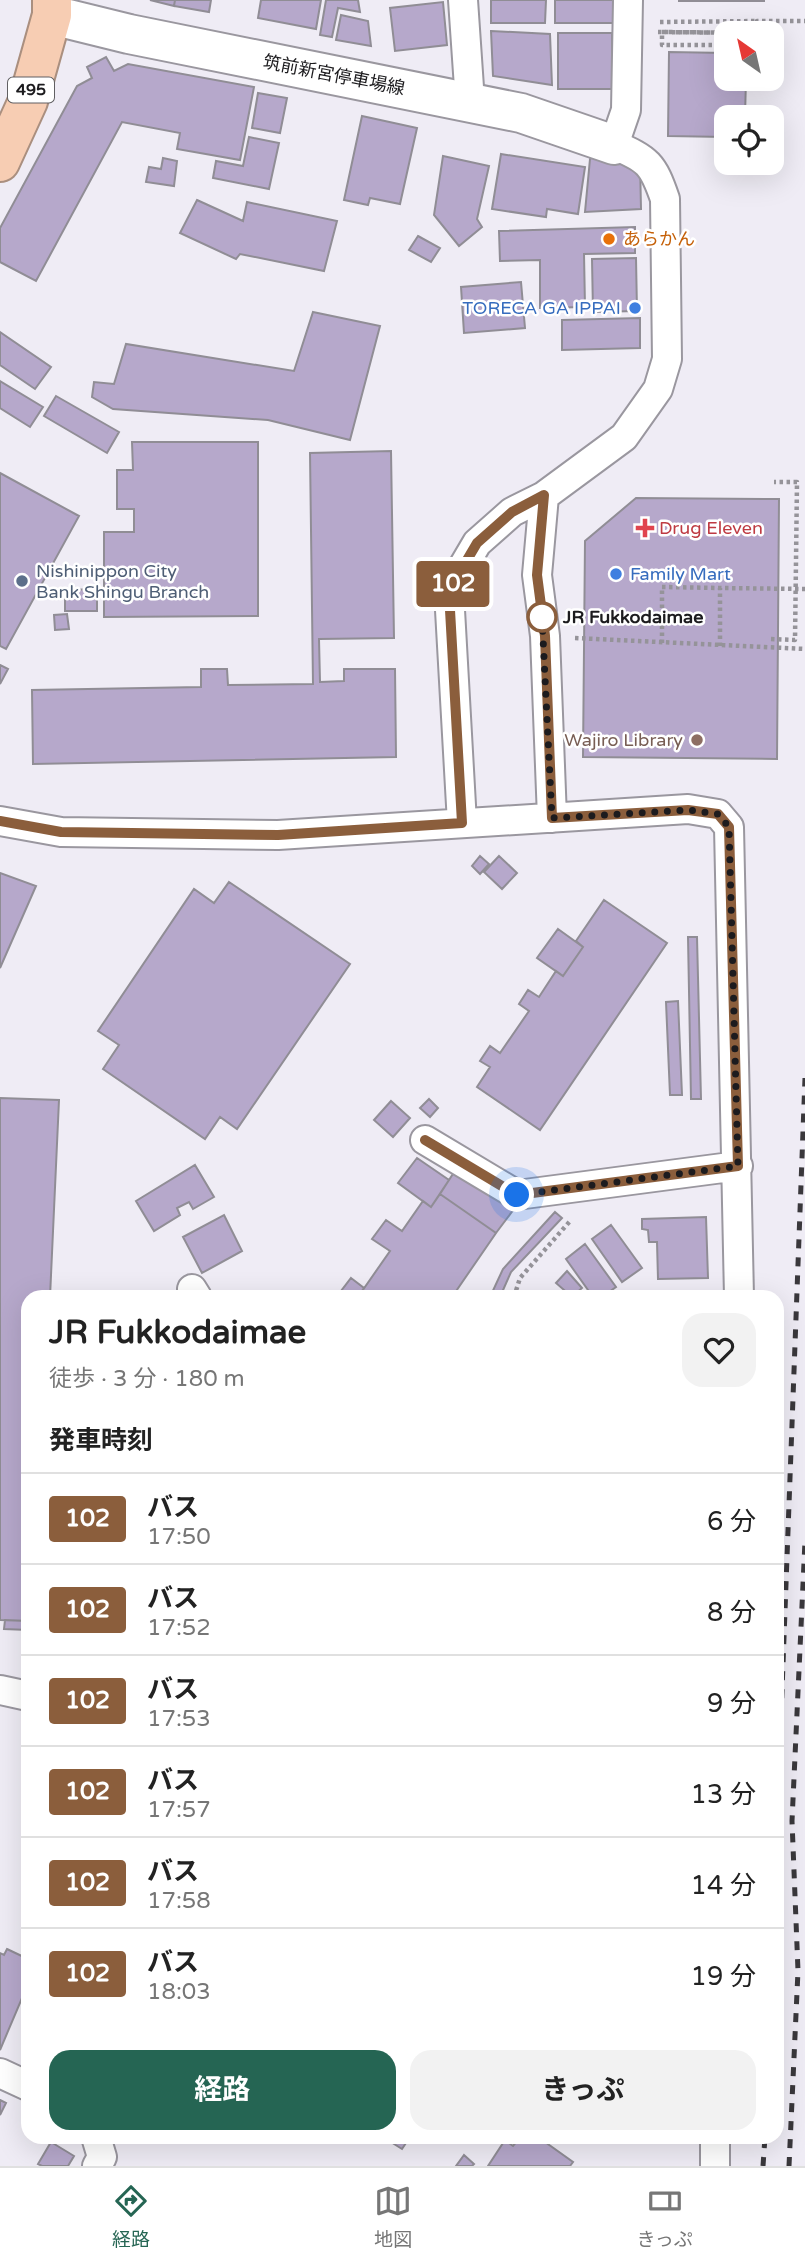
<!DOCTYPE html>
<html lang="ja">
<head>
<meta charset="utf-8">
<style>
  body { margin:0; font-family:"Varela Round","Noto Sans JP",sans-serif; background:#f2f2f2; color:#222; height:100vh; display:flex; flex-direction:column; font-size:26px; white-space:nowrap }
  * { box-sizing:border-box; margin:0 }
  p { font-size:23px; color:#767676 }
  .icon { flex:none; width:38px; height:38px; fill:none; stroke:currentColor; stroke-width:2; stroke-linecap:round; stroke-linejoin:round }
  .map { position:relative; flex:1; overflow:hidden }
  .details { position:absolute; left:21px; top:1290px; width:763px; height:854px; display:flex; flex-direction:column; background:#fff; border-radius:21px; box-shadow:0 7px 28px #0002 }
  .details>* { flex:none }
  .badge { padding:0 14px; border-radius:5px; font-size:24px; line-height:46px }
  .needle { width:46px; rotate:326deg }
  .controls { position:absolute; left:714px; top:21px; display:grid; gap:14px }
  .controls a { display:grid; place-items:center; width:70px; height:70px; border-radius:14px; background:#fff; box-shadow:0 7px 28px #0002; font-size:35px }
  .you { position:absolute; width:35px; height:35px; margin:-18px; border:5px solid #fff; border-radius:50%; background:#1a73e8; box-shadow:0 0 0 10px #1a73e833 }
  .map>.badge { position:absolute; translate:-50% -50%; box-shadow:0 0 0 4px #fff }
  h2 { padding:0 28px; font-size:26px; line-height:63px }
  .round { display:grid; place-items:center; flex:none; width:74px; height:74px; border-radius:21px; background:#f2f2f2 }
  .summary { display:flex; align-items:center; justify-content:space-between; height:119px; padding:0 28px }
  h1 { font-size:33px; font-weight:700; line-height:52px }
  .button { display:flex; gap:14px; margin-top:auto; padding:14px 28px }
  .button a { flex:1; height:80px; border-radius:21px; background:#256553; color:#fff; font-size:28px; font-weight:700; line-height:80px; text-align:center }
  .button a+a { background:#f2f2f2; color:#222 }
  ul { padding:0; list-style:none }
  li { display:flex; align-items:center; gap:21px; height:91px; padding:0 28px; border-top:2px solid #e0e0e0 }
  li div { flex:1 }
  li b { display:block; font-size:26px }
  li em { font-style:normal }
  li .badge { min-width:77px; font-weight:700; text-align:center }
  .tabs { display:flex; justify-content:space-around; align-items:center; height:98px; border-top:2px solid #e0e0e0; background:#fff; font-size:19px; color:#767676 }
  .tabs a { display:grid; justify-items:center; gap:4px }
  .tabs .active { color:#256553 }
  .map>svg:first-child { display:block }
  .building { fill:#b6a8cb; stroke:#908d95; stroke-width:2 }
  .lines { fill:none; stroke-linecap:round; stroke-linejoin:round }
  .street-casing { stroke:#9a979f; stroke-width:32 }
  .secondary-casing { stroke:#9a979f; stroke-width:42 }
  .highway-casing { stroke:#aa8f7f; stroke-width:42 }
  .path { stroke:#959399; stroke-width:4.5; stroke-dasharray:3.5 3.5; stroke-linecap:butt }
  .street { stroke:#fff; stroke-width:28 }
  .secondary { stroke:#fff; stroke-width:38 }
  .highway { stroke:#f7cdb3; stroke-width:38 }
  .rail { stroke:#3a383c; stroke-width:5; stroke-dasharray:9 9; stroke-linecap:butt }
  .path-bridge { stroke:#959399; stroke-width:4.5; stroke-dasharray:3.5 3.5; stroke-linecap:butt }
  .line-casing { stroke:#fff; stroke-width:16 }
  .line { stroke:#8b5e3c; stroke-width:10 }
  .walk { stroke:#1c1b1e; stroke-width:7; stroke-dasharray:0 12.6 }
  .food-dot { fill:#e8710a; stroke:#fff; stroke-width:2.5 }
  .shop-dot { fill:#3f7fe0; stroke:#fff; stroke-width:2.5 }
  .health-dot { fill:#e0444e; stroke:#fff; stroke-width:2.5 }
  .service-dot { fill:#5c6f8a; stroke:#fff; stroke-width:2.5 }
  .stop-dot { fill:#fff; stroke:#8b5e3c; stroke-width:3.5 }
  .education-dot { fill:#8d6e63; stroke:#fff; stroke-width:2.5 }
  .labels { text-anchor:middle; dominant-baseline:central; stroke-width:5; stroke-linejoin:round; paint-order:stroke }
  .shield { fill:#fff; stroke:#605f62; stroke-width:2 }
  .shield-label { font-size:16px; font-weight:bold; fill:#1c1b1e }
  .street-label { font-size:18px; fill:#1c1b1e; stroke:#fff }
  .food-label { font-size:18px; fill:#c56008; stroke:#fff; text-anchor:start }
  .shop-label { font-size:18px; fill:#366cbe; stroke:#fff; text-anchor:end }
  .health-label { font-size:18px; fill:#be3a42; stroke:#fff; text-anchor:start }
  .service-label { font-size:18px; fill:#4e5e75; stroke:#fff; text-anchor:start }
  .stop-label { font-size:18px; font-weight:bold; fill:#1c1b1e; stroke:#fff; text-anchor:start }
  .education-label { font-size:18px; fill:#785e54; stroke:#fff; text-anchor:end }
</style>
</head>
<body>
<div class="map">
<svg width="805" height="2166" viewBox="0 0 805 2166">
  <rect width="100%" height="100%" fill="#efecf5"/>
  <!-- building -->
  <path class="building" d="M 150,0 L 175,0 L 174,6 Z
    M 175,0 L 211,0 L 209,12 L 174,6 Z
    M 261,0 L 321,0 L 316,29 L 258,18 Z
    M 326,0 L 358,0 L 360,12 L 338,8 L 332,37 L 320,35 Z
    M 491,0 L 546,0 L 545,23 L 491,23 Z
    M 555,0 L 614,0 L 614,23 L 555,23 Z
    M 679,0 L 764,0 L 764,1 L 679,1 Z
    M 443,2 L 447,45 L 395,51 L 390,8 Z
    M 341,15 L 368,21 L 371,46 L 336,40 Z
    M 491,31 L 550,34 L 552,85 L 493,76 Z
    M 558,33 L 612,33 L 612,89 L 558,89 Z
    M 669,52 L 726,53 L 726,79 L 746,79 L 745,117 L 726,117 L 726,137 L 668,136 Z
    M 106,57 L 114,71 L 128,64 L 254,87 L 240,160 L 177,149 L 180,133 L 122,122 L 36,281 L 0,262 L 0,228 L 77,86 L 92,78 L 87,67 Z
    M 258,93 L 287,98 L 280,133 L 252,128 Z
    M 362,116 L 417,128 L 400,204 L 370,198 L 368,205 L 344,200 Z
    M 249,137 L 279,143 L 269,189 L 213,178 L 216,161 L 243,166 Z
    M 601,151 L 640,162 L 641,209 L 585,212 L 590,159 Z
    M 501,154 L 585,167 L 578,214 L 547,209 L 546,217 L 492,209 Z
    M 443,156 L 489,166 L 477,219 L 482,227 L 459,246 L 434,215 Z
    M 163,158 L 177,161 L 174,186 L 146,182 L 149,167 L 161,169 Z
    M 197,200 L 243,221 L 247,202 L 337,221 L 324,271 L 240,254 L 236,259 L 180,233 Z
    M 635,227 L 635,253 L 584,254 L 585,307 L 540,308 L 540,260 L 500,261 L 499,231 Z
    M 418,236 L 440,248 L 431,262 L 409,250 Z
    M 636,258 L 637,311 L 593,312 L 592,259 Z
    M 521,282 L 525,328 L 464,333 L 461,287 Z
    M 313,312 L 380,326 L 350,440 L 268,420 L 113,409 L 92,397 L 94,382 L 114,384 L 126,344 L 294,371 Z
    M 640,318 L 640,348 L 562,350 L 562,320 Z
    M 0,332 L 51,367 L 35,389 L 0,365 Z
    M 0,381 L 43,407 L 30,427 L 0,408 Z
    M 56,396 L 119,432 L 107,453 L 44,416 Z
    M 132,442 L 258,442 L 258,616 L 104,617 L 104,532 L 134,532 L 134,509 L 117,509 L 117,470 L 133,470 Z
    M 391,451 L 394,638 L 319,639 L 320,682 L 344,681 L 344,669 L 395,669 L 396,757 L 33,764 L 32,690 L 201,687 L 201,669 L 227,669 L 228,685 L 313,684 L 310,453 Z
    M 0,473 L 79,516 L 6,649 L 0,646 Z
    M 636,498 L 779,499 L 777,759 L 583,757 L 585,541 Z
    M 97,589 L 97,611 L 65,611 L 65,590 Z
    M 67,614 L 69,629 L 55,630 L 54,615 Z
    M 0,665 L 8,669 L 0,684 Z
    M 480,856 L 489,864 L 480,874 L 472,866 Z
    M 499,856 L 517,873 L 502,889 L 484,872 Z
    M 0,873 L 36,886 L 0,968 Z
    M 229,882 L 350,964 L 237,1129 L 220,1117 L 205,1139 L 103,1069 L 119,1045 L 98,1031 L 194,889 L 214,903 Z
    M 604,900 L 667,943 L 540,1130 L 477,1087 L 490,1067 L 480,1061 L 490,1046 L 500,1053 L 529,1011 L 519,1004 L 528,990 L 539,997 L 556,971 L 563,976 L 583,947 L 576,941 Z
    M 558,929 L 583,947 L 563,976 L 537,958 Z
    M 688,937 L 697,937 L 701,1099 L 691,1099 Z
    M 678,1001 L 682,1095 L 670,1095 L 666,1002 Z
    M 0,1098 L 59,1100 L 50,1297 L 28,1297 L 28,1621 L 0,1620 Z
    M 429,1099 L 438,1108 L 430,1117 L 420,1108 Z
    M 391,1101 L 410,1118 L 393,1137 L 374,1120 Z
    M 417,1158 L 449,1180 L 431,1207 L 398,1183 Z
    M 460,1163 L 517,1205 L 496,1233 L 440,1194 Z
    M 195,1165 L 214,1197 L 193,1209 L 189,1202 L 177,1208 L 180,1215 L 154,1231 L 136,1201 Z
    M 440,1194 L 496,1233 L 452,1297 L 358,1297 L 390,1251 L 372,1239 L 386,1220 L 402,1231 L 423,1201 L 431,1207 Z
    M 555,1212 L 562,1218 L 511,1272 L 500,1297 L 490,1297 L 503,1269 Z
    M 224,1215 L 242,1251 L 202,1273 L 183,1237 Z
    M 706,1217 L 708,1278 L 658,1279 L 657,1242 L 649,1242 L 648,1230 L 642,1229 L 642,1219 Z
    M 611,1225 L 642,1268 L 622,1282 L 592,1239 Z
    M 585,1244 L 616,1287 L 602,1297 L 593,1297 L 566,1259 Z
    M 567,1271 L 582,1288 L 572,1297 L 556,1283 Z
    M 351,1278 L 364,1288 L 358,1297 L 340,1297 L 338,1295 Z
    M 5,1620 L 28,1621 L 28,1630 L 4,1629 Z
    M 7,1949 L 28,1959 L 28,1984 L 0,2050 L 0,1953 L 4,1955 Z
    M 0,2100 L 6,2103 L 0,2115 Z
    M 383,2137 L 410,2137 L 402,2149 Z
    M 516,2137 L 538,2137 L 573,2162 L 570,2166 L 488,2166 L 505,2140 L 513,2146 L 519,2139 Z
    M 51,2142 L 74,2156 L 68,2166 L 42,2166 L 38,2164 Z
    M 464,2155 L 474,2164 L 472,2166 L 456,2166 Z"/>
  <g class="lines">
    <defs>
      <path id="street" d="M 463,0 L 470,102
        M 544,496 L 537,575 L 545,636 L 552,818
        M 0,821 L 61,832 L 278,835 L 688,809 L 718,814 L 729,827 L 739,1297
        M 462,823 L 450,610 L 454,582 L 477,543 L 512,512 L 544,496 L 624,437 L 658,389 L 667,359 L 665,199 C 653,164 648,159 614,145 L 626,110 L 628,0
        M 425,1140 L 517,1195 L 738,1166
        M 192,1289 L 197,1297
        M 0,1690 L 28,1696
        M 0,2073 L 28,2086
        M 96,2137 L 102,2157 L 97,2166
        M 715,2166 L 715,2137"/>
      <path id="secondary" d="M 52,15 L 129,34 L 521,113 L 614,145"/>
      <path id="highway" d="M 0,162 L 28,101 L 52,15 L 52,0"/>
    </defs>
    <!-- street casing -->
    <use href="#street" class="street-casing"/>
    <!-- secondary casing -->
    <use href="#secondary" class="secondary-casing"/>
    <!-- highway casing -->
    <use href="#highway" class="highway-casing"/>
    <!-- path -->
    <path class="path" d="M 660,22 L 757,21
      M 658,32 L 765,33
      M 575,638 L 805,649
      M 771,639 L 795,640 L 797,482 L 774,482
      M 662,643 L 662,587 L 720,588
      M 720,646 L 720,588 L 805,589
      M 514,1297 L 520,1278 L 571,1220"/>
    <!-- street -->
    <use href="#street" class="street"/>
    <!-- secondary -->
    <use href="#secondary" class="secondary"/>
    <!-- highway -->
    <use href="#highway" class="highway"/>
    <!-- rail -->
    <path class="rail" d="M 777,1824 L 805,1078
      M 763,2166 L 765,2137
      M 789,2166 L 798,1971 L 792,1821 L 805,1541"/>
    <!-- path-bridge -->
    <path class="path-bridge" d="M 726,45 L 662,45 L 662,32 L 757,33 L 757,21 L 805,21"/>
  </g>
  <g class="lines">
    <defs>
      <path id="line" d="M 0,821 L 61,832 L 278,835 L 462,823 L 450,610 L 454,582 L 477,543 L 512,512 L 544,495 L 537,575 L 545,636 L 552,818 L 688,810 L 718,814 L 729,827 L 738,1166 L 517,1195 L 425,1140"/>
    </defs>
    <!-- line casing -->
    <use href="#line" class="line-casing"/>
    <!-- line -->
    <use href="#line" class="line"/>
    <!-- walk -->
    <path class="walk" d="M 517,1195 L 738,1166 L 729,827 L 718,814 L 688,810 L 552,818 L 542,617"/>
  </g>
  <!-- markers -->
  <circle class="food-dot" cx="609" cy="239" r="7"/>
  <g class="shop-dot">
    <circle cx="635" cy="308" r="7"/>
    <circle cx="616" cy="574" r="7"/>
  </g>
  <path class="health-dot" d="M641.5 517.5h7v7h7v7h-7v7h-7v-7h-7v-7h7z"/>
  <circle class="service-dot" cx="22" cy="581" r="7"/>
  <circle class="stop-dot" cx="542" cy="617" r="14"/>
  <circle class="education-dot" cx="697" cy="740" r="7"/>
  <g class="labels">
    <!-- shield labels -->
    <rect class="shield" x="8" y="77.5" width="46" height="25" rx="5"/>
    <g class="shield-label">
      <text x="31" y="90">495</text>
    </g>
    <!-- street labels -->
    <g class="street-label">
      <text transform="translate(334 75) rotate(11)">筑前新宮停車場線</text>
    </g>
    <!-- food labels -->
    <g class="food-label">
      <text x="623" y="239">あらかん</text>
    </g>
    <!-- shop labels -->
    <g class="shop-label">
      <text x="621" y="308">TORECA GA IPPAI</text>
      <text x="630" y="574" text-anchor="start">Family Mart</text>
    </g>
    <!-- health labels -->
    <g class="health-label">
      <text x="659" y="528">Drug Eleven</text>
    </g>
    <!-- service labels -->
    <g class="service-label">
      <text x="36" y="571">Nishinippon City<tspan x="36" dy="21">Bank Shingu Branch</tspan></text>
    </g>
    <!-- stop labels -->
    <g class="stop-label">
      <text x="563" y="617">JR Fukkodaimae</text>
    </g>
    <!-- education labels -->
    <g class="education-label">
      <text x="683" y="740">Wajiro Library</text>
    </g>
  </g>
</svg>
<div class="controls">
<a><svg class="needle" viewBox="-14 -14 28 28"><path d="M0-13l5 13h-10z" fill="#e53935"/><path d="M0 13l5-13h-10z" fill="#767676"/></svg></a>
<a><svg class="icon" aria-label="locate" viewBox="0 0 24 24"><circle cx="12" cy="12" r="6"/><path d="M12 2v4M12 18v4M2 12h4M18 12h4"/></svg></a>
</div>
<div class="you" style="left:517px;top:1195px"></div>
<b class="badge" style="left:453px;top:584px;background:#8b5e3c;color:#fff">102</b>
<section class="details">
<div class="summary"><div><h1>JR Fukkodaimae</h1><p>徒歩 · 3 分 · 180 m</p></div><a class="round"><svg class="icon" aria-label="heart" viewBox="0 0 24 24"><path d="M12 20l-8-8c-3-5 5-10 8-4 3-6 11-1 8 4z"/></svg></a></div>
<h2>発車時刻</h2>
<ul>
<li><span class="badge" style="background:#8b5e3c;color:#fff">102</span><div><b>バス</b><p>17:50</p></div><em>6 分</em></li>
<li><span class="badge" style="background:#8b5e3c;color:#fff">102</span><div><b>バス</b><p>17:52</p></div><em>8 分</em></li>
<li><span class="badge" style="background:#8b5e3c;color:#fff">102</span><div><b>バス</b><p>17:53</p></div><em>9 分</em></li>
<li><span class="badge" style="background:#8b5e3c;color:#fff">102</span><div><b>バス</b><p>17:57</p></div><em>13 分</em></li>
<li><span class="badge" style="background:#8b5e3c;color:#fff">102</span><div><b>バス</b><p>17:58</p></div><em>14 分</em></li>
<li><span class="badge" style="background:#8b5e3c;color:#fff">102</span><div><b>バス</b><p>18:03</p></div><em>19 分</em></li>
</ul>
<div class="button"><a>経路</a><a>きっぷ</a></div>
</section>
</div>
<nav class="tabs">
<a class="active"><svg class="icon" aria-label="directions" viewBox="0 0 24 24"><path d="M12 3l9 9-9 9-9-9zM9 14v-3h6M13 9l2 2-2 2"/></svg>経路</a>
<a><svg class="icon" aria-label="map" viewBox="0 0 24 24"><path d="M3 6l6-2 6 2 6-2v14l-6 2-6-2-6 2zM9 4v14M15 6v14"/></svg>地図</a>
<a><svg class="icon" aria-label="tickets" viewBox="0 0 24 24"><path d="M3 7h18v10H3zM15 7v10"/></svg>きっぷ</a>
</nav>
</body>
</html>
